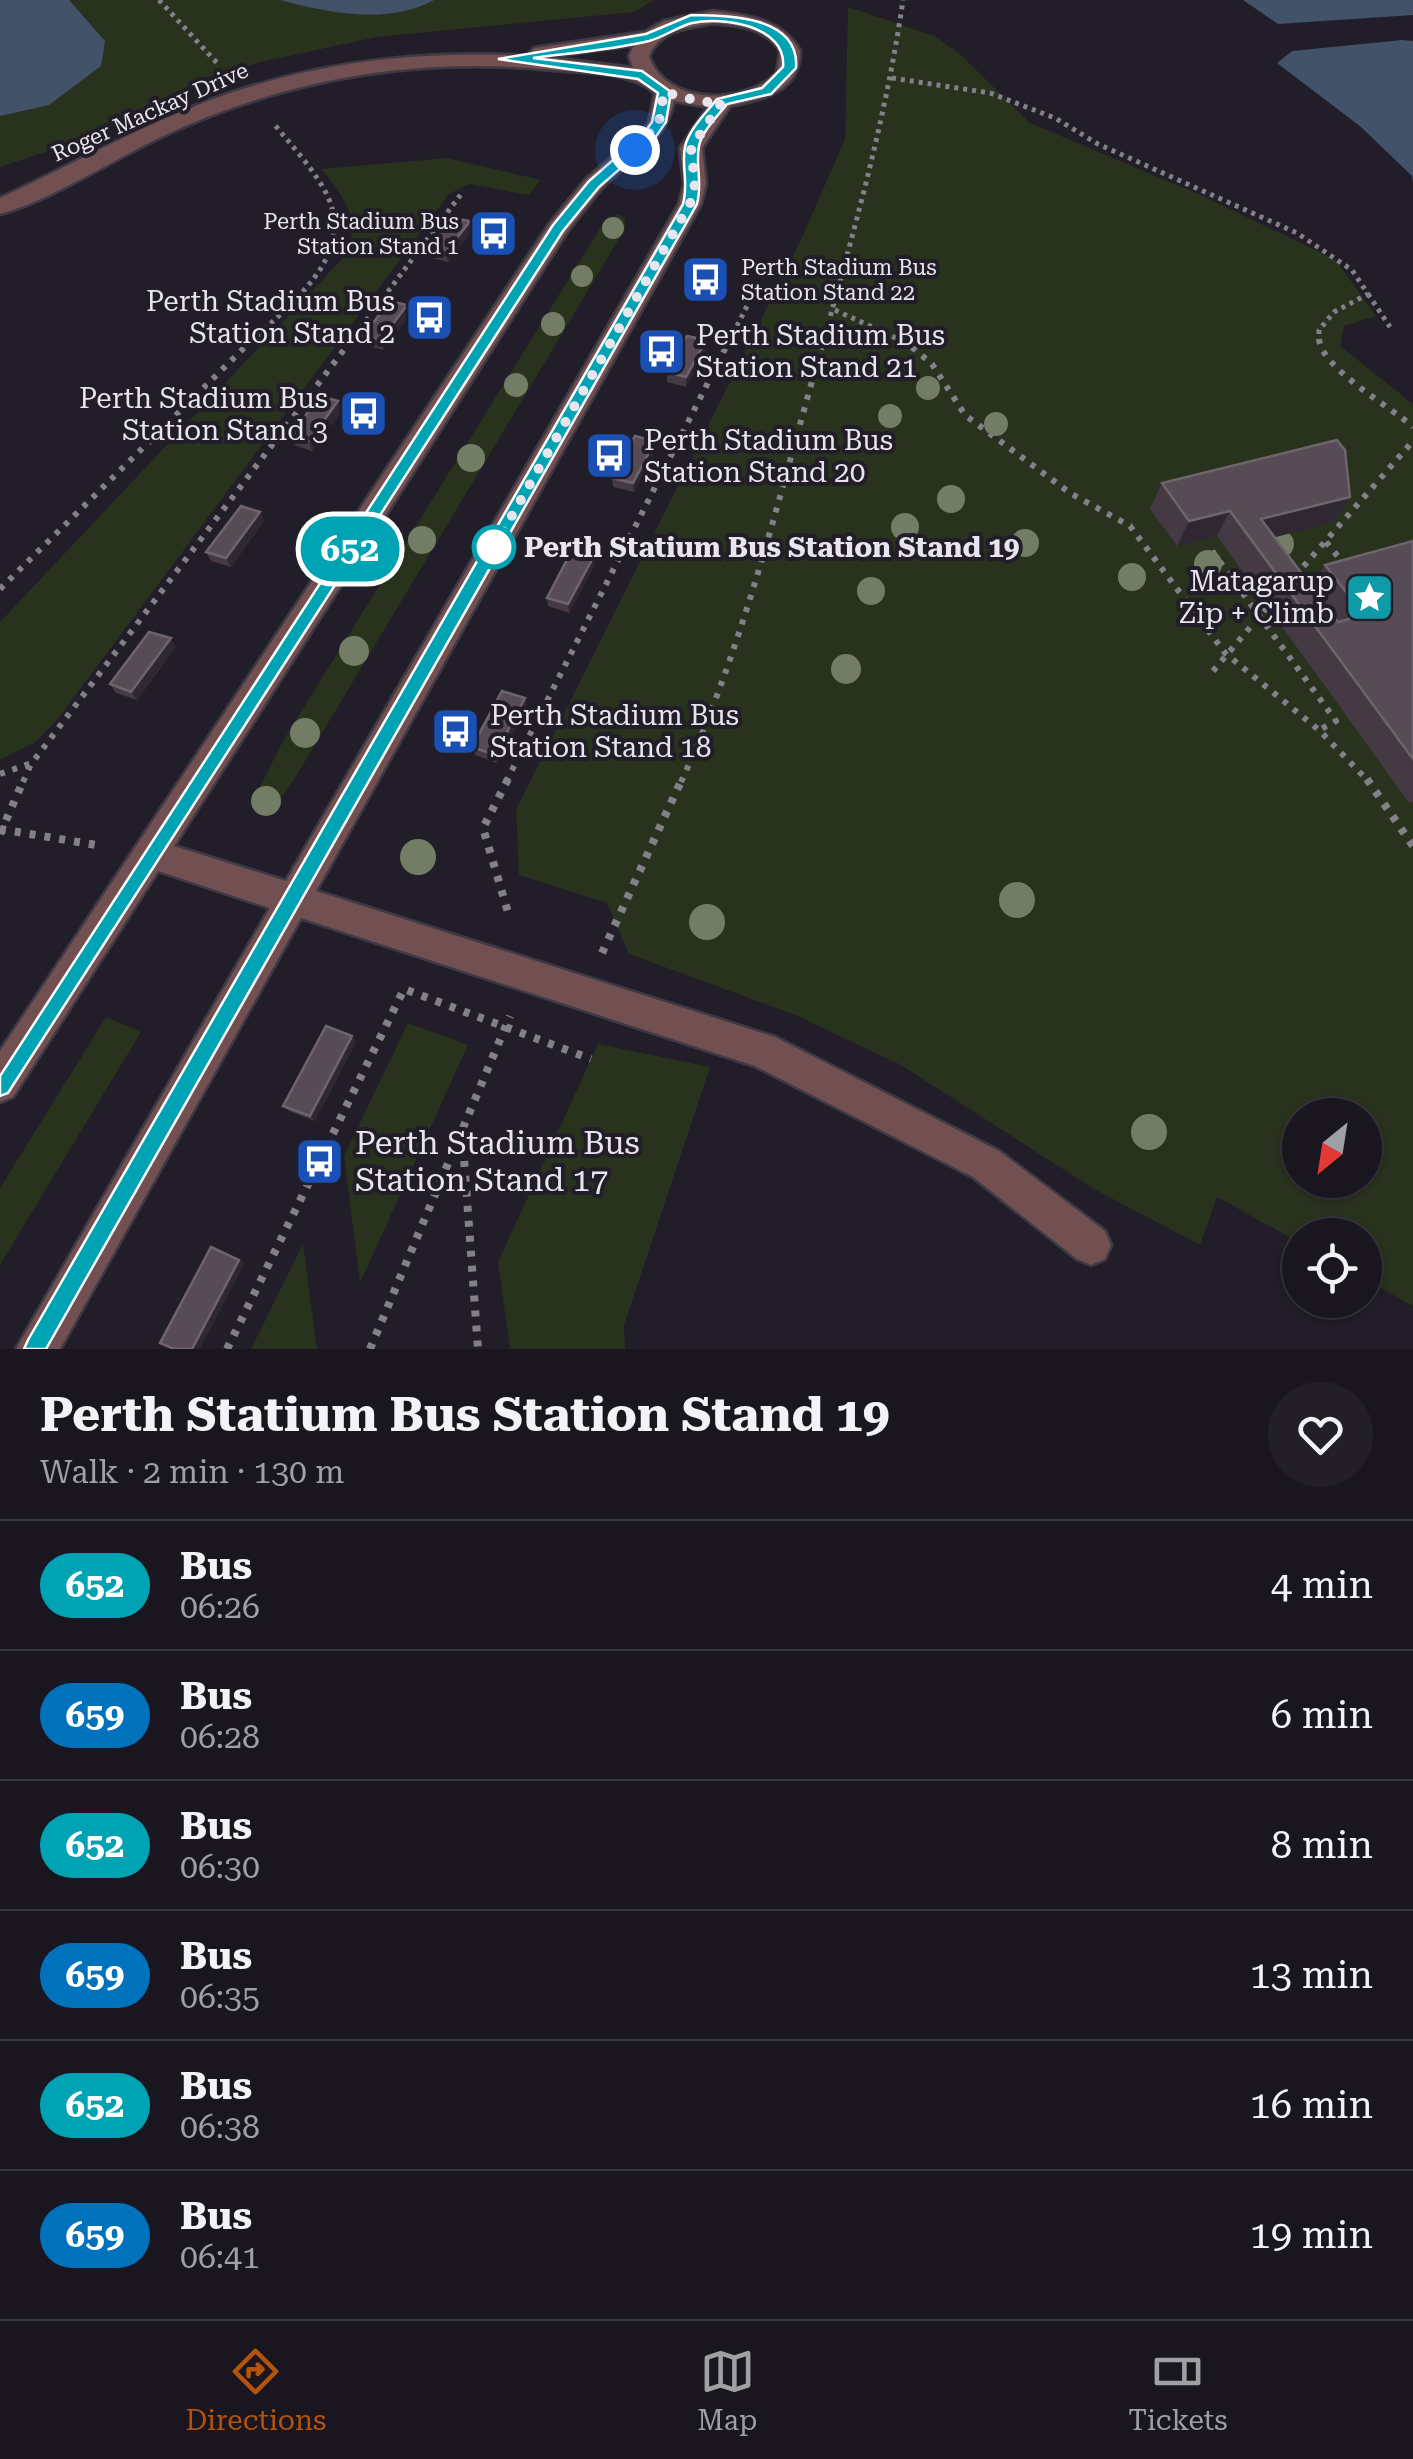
<!DOCTYPE html>
<html lang="en">
<head>
<meta charset="utf-8">
<style>
  body { margin:0; font-family:"Roboto Serif",serif; background:#221f28; color:#f1f3f6; height:100vh; display:flex; flex-direction:column; font-size:38px; white-space:nowrap }
  * { box-sizing:border-box; margin:0 }
  p { font-size:32px; color:#9f9fa4 }
  .icon { flex:none; width:55px; height:55px; fill:none; stroke:currentColor; stroke-width:2; stroke-linecap:round; stroke-linejoin:round }
  .map { position:relative; height:1349px; overflow:hidden }
  .side { display:flex; flex-direction:column; background:#19161f; flex:1 }
  .side>* { flex:none }
  .badge { padding:0 20px; border-radius:32px; font-size:35px; line-height:65px }
  .needle { width:65px; rotate:210deg }
  .fabs { position:absolute; left:1282px; top:1098px; display:grid; gap:20px }
  .fabs a { display:grid; place-items:center; width:100px; height:100px; border-radius:50%; background:#19161f; box-shadow:0 2px 8px #0004,0 0 0 2px #37353d; font-size:50px }
  .you { position:absolute; width:50px; height:50px; margin:-25px; border:8px solid #fff; border-radius:50%; background:#1a73e8; box-shadow:0 0 0 15px #1a73e833 }
  .map>.badge { position:absolute; translate:-50% -50%; box-shadow:0 0 0 5px #fff }
  .round { display:grid; place-items:center; flex:none; width:105px; height:105px; border-radius:52px; background:#221f28 }
  .headline { display:flex; align-items:center; justify-content:space-between; height:170px; padding:0 40px }
  h1 { font-size:48px; font-weight:700; line-height:75px }
  ul { padding:0; list-style:none }
  li { display:flex; align-items:center; gap:30px; height:130px; padding:0 40px; border-top:2px solid #37353d }
  li div { flex:1 }
  li b { display:block; font-size:38px }
  li em { font-style:normal }
  li .badge { min-width:110px; font-weight:700; text-align:center }
  .dock { display:flex; justify-content:space-around; align-items:center; height:140px; border-top:2px solid #37353d; background:#19161f; font-size:28px; color:#9f9fa4 }
  .dock a { display:grid; justify-items:center; gap:5px }
  .dock .active { color:#b45309 }
  .map>svg:first-child { display:block }
  .green { fill:#29321d; fill-rule:evenodd }
  .water { fill:#425268 }
  .lines { fill:none; stroke-linecap:round; stroke-linejoin:round }
  .minor-casing { stroke:#3d3945; stroke-width:5 }
  .path-far2 { stroke:#83808a; stroke-width:5; stroke-dasharray:4 5; stroke-linecap:butt }
  .path-far1 { stroke:#83808a; stroke-width:6; stroke-dasharray:5 8; stroke-linecap:butt }
  .path { stroke:#83808a; stroke-width:8; stroke-dasharray:6 9; stroke-linecap:butt }
  .minor { fill:#724f51; fill-rule:evenodd }
  .tree { fill:#737d66 }
  .wall { fill:#453a43 }
  .shaded-wall { fill:#2f2731 }
  .building { fill:#574c55; stroke:#6e646d; stroke-width:2.5 }
  .line { fill:#00a3b4; stroke:#fff; stroke-width:2.5 }
  .walk { stroke:#e8e5ee; stroke-width:10; stroke-dasharray:0 18 }
  .stop-dot { fill:#fff; stroke:#00a3b4; stroke-width:5 }
  .labels { text-anchor:middle; dominant-baseline:central; stroke-width:8; stroke-linejoin:round; paint-order:stroke }
  .far-street-label { font-size:22px; fill:#e8e5ee; stroke:#211d29 }
  .far-poi-label { font-size:22px; fill:#e8e5ee; stroke:#211d29; text-anchor:end }
  .poi-label { font-size:28px; fill:#e8e5ee; stroke:#211d29; text-anchor:end }
  .stop-label { font-size:28px; font-weight:bold; fill:#e8e5ee; stroke:#211d29; text-anchor:start }
  .near-poi-label { font-size:32px; fill:#e8e5ee; stroke:#211d29; text-anchor:start }
</style>
</head>
<body>
<div class="map">
<svg width="1413" height="1349" viewBox="0 0 1413 1349">
  <rect width="100%" height="100%" fill="#211d29"/>
  <!-- green -->
  <path class="green" d="M 0,0 L 654,0 L 634,12 L 377,37 L 256,63 L 64,146 L 0,167 Z
    M 848,7 L 934,36 L 960,54 L 1030,123 L 1203,196 L 1336,260 L 1376,316 L 1344,326 L 1340,346 L 1413,404 L 1413,1306 L 1365,1279 L 1365,1235 L 1300,1235 L 1300,1243 L 1217,1197 L 1200,1245 L 1094,1189 L 901,1065 L 795,1015 L 629,954 L 607,903 L 519,875 L 516,810 L 800,242 L 845,139 ZM 1300,1115 L 1365,1115 L 1365,1180 L 1300,1180 Z
    M 447,158 L 541,180 L 529,195 L 469,184 L 449,194 L 57,720 L 34,743 L 0,760 L 0,622 L 342,259 C 365,224 344,196 321,169 Z
    M 618,214 L 625,218 L 625,229 L 295,778 L 274,808 L 258,814 L 252,803 L 283,741 L 604,222 Z
    M 106,1017 L 141,1032 L 0,1265 L 0,1188 Z
    M 408,1023 L 468,1045 L 360,1283 L 344,1156 Z
    M 598,1044 L 710,1067 L 624,1325 L 625,1349 L 510,1349 L 498,1262 Z
    M 303,1244 L 317,1349 L 251,1349 Z"/>
  <!-- water -->
  <path class="water" d="M 0,0 L 69,0 L 105,41 L 101,66 L 49,105 L 0,116 Z
    M 280,0 L 434,0 C 389,25 328,13 280,0 Z
    M 1243,0 L 1413,0 L 1413,15 L 1278,24 Z
    M 1402,40 L 1413,41 L 1413,183 L 1412,176 L 1361,127 L 1277,63 L 1292,51 Z"/>
  <g class="lines">
    <defs>
      <path id="minor" d="M 713,11 C 746,15 783,19 800,51 C 800,92 763,99 730,106 L 702,148 L 706,184 L 701,204 L 316,891 L 775,1037 L 999,1151 L 1105,1231 L 1111,1245 L 1105,1259 L 1091,1265 L 1077,1259 L 973,1177 L 755,1066 L 301,918 L 60,1349 L 16,1349 L 270,908 L 158,871 L 13,1097 L 0,1102 L 0,1051 L 550,223 L 586,179 L 643,131 L 649,122 L 655,93 C 630,71 585,73 553,70 C 415,56 284,79 159,138 C 111,161 49,201 0,214 L 0,198 C 81,161 160,114 246,88 C 341,58 436,51 535,56 L 531,52 L 534,48 L 645,32 L 664,21 ZM 713,23 C 737,25 767,28 780,51 L 777,73 C 743,106 665,105 649,56 C 661,29 687,28 713,23 ZM 634,45 L 629,56 L 633,68 L 546,57 ZM 674,101 L 708,107 L 680,148 L 684,184 L 679,204 L 286,881 L 174,846 L 567,232 C 578,218 589,203 601,189 C 629,159 665,144 674,101 Z"/>
    </defs>
    <!-- minor casing -->
    <use href="#minor" class="minor-casing"/>
    <!-- path-far2 -->
    <path class="path-far2" d="M 159,0 L 218,64
      M 892,78 L 990,93 L 1055,118 L 1098,144 L 1297,233 L 1352,270 L 1368,294 L 1334,312 L 1319,330 L 1319,342
      M 1368,294 L 1390,327
      M 835,310 L 905,342
      M 251,342 C 290,303 358,256 326,193 C 313,168 292,146 274,124
      M 350,342 L 462,193
      M 729,342 L 762,276
      M 823,342 C 855,228 886,117 903,0"/>
    <!-- path-far1 -->
    <path class="path-far1" d="M 902,339 L 932,364 L 965,415 L 1070,493 L 1130,526 L 1225,653 L 1319,730 L 1369,782
      M 1319,339 C 1322,369 1390,406 1413,427
      M 1326,542 L 1345,565
      M 1212,551 L 1336,721 L 1319,730
      M 1295,576 L 1413,441
      M 0,589 L 253,339
      M 1213,671 L 1270,604
      M 0,774 L 32,763 L 352,339
      M 23,782 L 31,764
      M 506,782 L 730,339
      M 681,782 C 746,641 781,488 824,339"/>
    <!-- path -->
    <path class="path" d="M 508,779 L 483,828 L 510,919
      M 1367,779 L 1413,846
      M 0,829 L 102,846
      M 0,834 L 24,779
      M 602,953 L 682,779
      M 462,1131 L 478,1349
      M 227,1349 L 404,989 L 591,1059
      M 370,1349 L 510,1016"/>
    <!-- minor -->
    <use href="#minor" class="minor"/>
  </g>
  <!-- trees -->
  <g class="tree">
    <circle cx="613" cy="228" r="11"/>
    <circle cx="582" cy="276" r="11"/>
    <circle cx="553" cy="324" r="12"/>
    <circle cx="516" cy="385" r="12"/>
    <circle cx="928" cy="388" r="12"/>
    <circle cx="890" cy="416" r="12"/>
    <circle cx="996" cy="424" r="12"/>
    <circle cx="471" cy="458" r="14"/>
    <circle cx="951" cy="499" r="14"/>
    <circle cx="905" cy="527" r="14"/>
    <circle cx="422" cy="540" r="14"/>
    <circle cx="1025" cy="543" r="14"/>
    <circle cx="1280" cy="544" r="14"/>
    <circle cx="1208" cy="564" r="14"/>
    <circle cx="1132" cy="577" r="14"/>
    <circle cx="871" cy="591" r="14"/>
    <circle cx="354" cy="651" r="15"/>
    <circle cx="846" cy="669" r="15"/>
    <circle cx="305" cy="733" r="15"/>
    <circle cx="266" cy="801" r="15"/>
    <circle cx="418" cy="857" r="18"/>
    <circle cx="1017" cy="900" r="18"/>
    <circle cx="707" cy="922" r="18"/>
    <circle cx="1149" cy="1132" r="18"/>
  </g>
  <!-- wall -->
  <path class="wall" d="M 470,221 L 472,231 L 448,262 L 432,258 L 430,248 Z
    M 410,315 L 383,350 L 366,345 L 363,336 Z
    M 706,350 L 686,387 L 667,382 L 667,372 Z
    M 342,411 L 312,451 L 294,445 L 290,436 Z
    M 655,451 L 634,492 L 613,487 L 612,478 Z
    M 1162,483 L 1350,497 L 1334,522 L 1274,537 L 1311,586 L 1325,565 L 1413,541 L 1413,802 L 1409,803 L 1217,536 L 1177,546 L 1150,509 Z
    M 260,512 L 264,521 L 231,567 L 211,561 L 206,552 Z
    M 595,565 L 569,613 L 548,606 L 547,598 Z
    M 176,647 L 137,700 L 116,693 L 110,684 Z
    M 525,698 L 527,706 L 497,763 L 475,755 L 472,747 Z
    M 352,1036 L 356,1042 L 315,1121 L 289,1111 L 283,1106 Z"/>
  <!-- shaded-wall -->
  <path class="shaded-wall" d="M 470,221 L 472,231 L 448,262 L 446,252 Z
    M 407,305 L 410,315 L 383,350 L 381,340 Z
    M 706,340 L 706,350 L 686,387 L 686,377 Z
    M 338,401 L 342,411 L 312,451 L 309,441 Z
    M 655,441 L 655,451 L 634,492 L 633,483 Z
    M 1350,497 L 1334,522 L 1253,543 L 1261,519 Z
    M 1230,511 L 1217,536 L 1177,546 L 1189,521 Z
    M 260,512 L 264,521 L 231,567 L 226,558 Z
    M 594,556 L 595,565 L 569,613 L 568,604 Z
    M 171,638 L 176,647 L 137,700 L 131,692 Z
    M 525,698 L 527,706 L 497,763 L 495,755 Z
    M 352,1036 L 356,1042 L 315,1121 L 310,1116 Z
    M 239,1260 L 245,1263 L 200,1349 L 192,1349 Z"/>
  <!-- building -->
  <path class="building" d="M 453,218 L 470,221 L 446,252 L 430,248 Z
    M 390,301 L 407,305 L 381,340 L 363,336 Z
    M 687,336 L 706,340 L 686,377 L 667,372 Z
    M 320,396 L 338,401 L 309,441 L 290,436 Z
    M 635,436 L 655,441 L 633,483 L 612,478 Z
    M 1337,440 L 1345,450 L 1350,497 L 1261,519 L 1338,622 L 1364,615 L 1325,565 L 1413,541 L 1413,759 L 1230,511 L 1189,521 L 1162,483 Z
    M 241,506 L 260,512 L 226,558 L 206,552 Z
    M 572,550 L 594,556 L 568,604 L 547,598 Z
    M 149,632 L 171,638 L 131,692 L 110,684 Z
    M 502,691 L 525,698 L 495,755 L 472,747 Z
    M 326,1026 L 352,1036 L 310,1116 L 283,1106 Z
    M 211,1247 L 239,1260 L 192,1349 L 174,1349 L 160,1343 Z"/>
  <!-- line -->
  <path class="line" d="M 691,15 C 728,15 800,16 796,68 L 771,94 L 727,104 C 718,116 702,131 699,146 C 695,165 703,182 697,204 L 46,1349 L 24,1349 L 28,1340 L 683,204 C 689,182 681,166 685,147 C 688,130 707,112 717,99 L 762,88 L 783,67 C 787,26 723,16 692,23 C 677,27 664,37 649,41 C 611,50 571,53 533,58 L 642,71 L 671,92 L 666,122 L 655,138 L 599,187 L 563,231 L 8,1093 L 0,1096 L 0,1076 L 553,225 L 589,181 L 645,132 L 652,122 L 658,93 L 638,79 L 498,59 L 646,34 Z"/>
  <g class="lines">
    <!-- walk -->
    <path class="walk" d="M 494,547 L 690,204 L 695,184 L 691,148 L 722,102 L 702,102 L 664,92 L 659,122 L 635,150"/>
  </g>
  <!-- icons -->
  <defs>
    <symbol id="bus-square" viewBox="-11 -11 22 22"><rect x="-9" y="-9" width="18" height="18" rx="4" fill="#1a4fb4" stroke="#211d29"/><path d="M-5-6H5V4H4V6H2V4H-2V6H-4V4H-5ZM-3.5-4V0h7V-4ZM-3.5 1.2v1.5H-2V1.2ZM2 1.2v1.5H3.5V1.2Z" fill="#fff"/></symbol>
    <symbol id="sight-square" viewBox="-11 -11 22 22"><rect x="-9" y="-9" width="18" height="18" rx="4" fill="#0f9aa8" stroke="#211d29"/><path d="M0-6L1.8-2.2L6-1.7L2.9 1.2L3.7 5.4L0 3.3L-3.7 5.4L-2.9 1.2L-6-1.7L-1.8-2.2Z" fill="#fff"/></symbol>
  </defs>
  <g fill-rule="evenodd">
    <use href="#bus-square" x="466" y="206" width="55" height="55"/>
    <use href="#bus-square" x="678" y="252" width="55" height="55"/>
    <use href="#bus-square" x="402" y="290" width="55" height="55"/>
    <use href="#bus-square" x="634" y="324" width="55" height="55"/>
    <use href="#bus-square" x="336" y="386" width="55" height="55"/>
    <use href="#bus-square" x="582" y="428" width="55" height="55"/>
    <use href="#sight-square" x="1342" y="570" width="55" height="55"/>
    <use href="#bus-square" x="428" y="704" width="55" height="55"/>
    <use href="#bus-square" x="292" y="1134" width="55" height="55"/>
  </g>
  <!-- markers -->
  <circle class="stop-dot" cx="494" cy="547" r="20"/>
  <g class="labels">
    <!-- far-street labels -->
    <g class="far-street-label">
      <text transform="translate(150 112) rotate(-24)">Roger Mackay Drive</text>
    </g>
    <!-- far-poi labels -->
    <g class="far-poi-label">
      <text x="459" y="221">Perth Stadium Bus<tspan x="459" dy="25">Station Stand 1</tspan></text>
      <text x="741" y="267" text-anchor="start">Perth Stadium Bus<tspan x="741" dy="25">Station Stand 22</tspan></text>
    </g>
    <!-- poi labels -->
    <g class="poi-label">
      <text x="395" y="301">Perth Stadium Bus<tspan x="395" dy="32">Station Stand 2</tspan></text>
      <text x="696" y="335" text-anchor="start">Perth Stadium Bus<tspan x="696" dy="32">Station Stand 21</tspan></text>
      <text x="328" y="398">Perth Stadium Bus<tspan x="328" dy="32">Station Stand 3</tspan></text>
      <text x="644" y="440" text-anchor="start">Perth Stadium Bus<tspan x="644" dy="32">Station Stand 20</tspan></text>
      <text x="1334" y="581">Matagarup<tspan x="1334" dy="32">Zip + Climb</tspan></text>
      <text x="490" y="715" text-anchor="start">Perth Stadium Bus<tspan x="490" dy="32">Station Stand 18</tspan></text>
    </g>
    <!-- stop labels -->
    <g class="stop-label">
      <text x="524" y="547">Perth Statium Bus Station Stand 19</text>
    </g>
    <!-- near-poi labels -->
    <g class="near-poi-label">
      <text x="355" y="1143">Perth Stadium Bus<tspan x="355" dy="37">Station Stand 17</tspan></text>
    </g>
  </g>
</svg>
<div class="fabs">
<a><svg class="needle" viewBox="-14 -14 28 28"><path d="M0-13l5 13h-10z" fill="#e53935"/><path d="M0 13l5-13h-10z" fill="#9f9fa4"/></svg></a>
<a><svg class="icon" aria-label="locate" viewBox="0 0 24 24"><circle cx="12" cy="12" r="6"/><path d="M12 2v4M12 18v4M2 12h4M18 12h4"/></svg></a>
</div>
<div class="you" style="left:635px;top:150px"></div>
<b class="badge" style="left:350px;top:549px;background:#00a3b4;color:#fff">652</b>
</div>
<section class="side">
<div class="headline"><div><h1>Perth Statium Bus Station Stand 19</h1><p>Walk · 2 min · 130 m</p></div><a class="round"><svg class="icon" aria-label="heart" viewBox="0 0 24 24"><path d="M12 20l-8-8c-3-5 5-10 8-4 3-6 11-1 8 4z"/></svg></a></div>
<ul>
<li><span class="badge" style="background:#00a3b4;color:#fff">652</span><div><b>Bus</b><p>06:26</p></div><em>4 min</em></li>
<li><span class="badge" style="background:#0072bc;color:#fff">659</span><div><b>Bus</b><p>06:28</p></div><em>6 min</em></li>
<li><span class="badge" style="background:#00a3b4;color:#fff">652</span><div><b>Bus</b><p>06:30</p></div><em>8 min</em></li>
<li><span class="badge" style="background:#0072bc;color:#fff">659</span><div><b>Bus</b><p>06:35</p></div><em>13 min</em></li>
<li><span class="badge" style="background:#00a3b4;color:#fff">652</span><div><b>Bus</b><p>06:38</p></div><em>16 min</em></li>
<li><span class="badge" style="background:#0072bc;color:#fff">659</span><div><b>Bus</b><p>06:41</p></div><em>19 min</em></li>
</ul>
</section>
<nav class="dock">
<a class="active"><svg class="icon" aria-label="directions" viewBox="0 0 24 24"><path d="M12 3l9 9-9 9-9-9zM9 14v-3h6M13 9l2 2-2 2"/></svg>Directions</a>
<a><svg class="icon" aria-label="map" viewBox="0 0 24 24"><path d="M3 6l6-2 6 2 6-2v14l-6 2-6-2-6 2zM9 4v14M15 6v14"/></svg>Map</a>
<a><svg class="icon" aria-label="tickets" viewBox="0 0 24 24"><path d="M3 7h18v10H3zM15 7v10"/></svg>Tickets</a>
</nav>
</body>
</html>
